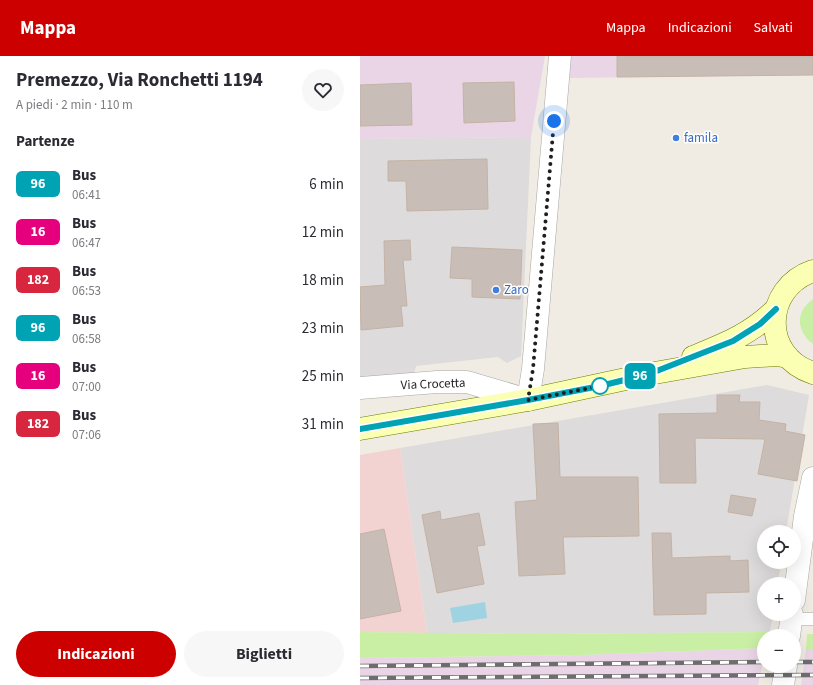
<!DOCTYPE html>
<html lang="it">
<head>
<meta charset="utf-8">
<style>
  body { margin:0; font-family:"Source Sans 3",sans-serif; background:#f7f7f7; color:#2b2b33; height:100vh; display:flex; flex-direction:column; font-size:15px; white-space:nowrap }
  * { box-sizing:border-box; margin:0 }
  p { font-size:13px; color:#7c7c81 }
  .icon { flex:none; width:22px; height:22px; fill:none; stroke:currentColor; stroke-width:2; stroke-linecap:round; stroke-linejoin:round }
  .map { position:relative; flex:1; overflow:hidden }
  .sheet { display:flex; flex-direction:column; background:#fff; width:360px }
  .sheet>* { flex:none }
  .badge { padding:0 8px; border-radius:6px; font-size:14px; line-height:26px }
  .buttons { position:absolute; left:397px; top:469px; display:grid; gap:8px }
  .buttons a { display:grid; place-items:center; width:44px; height:44px; border-radius:50%; background:#fff; box-shadow:0 4px 16px #0002; font-size:20px }
  .you { position:absolute; width:20px; height:20px; margin:-10px; border:3px solid #fff; border-radius:50%; background:#1a73e8; box-shadow:0 0 0 6px #1a73e833 }
  .map>.badge { position:absolute; translate:-50% -50%; box-shadow:0 0 0 2px #fff }
  h2 { padding:0 16px; font-size:15px; line-height:36px }
  .round { display:grid; place-items:center; flex:none; width:42px; height:42px; border-radius:21px; background:#f7f7f7 }
  .headline { display:flex; align-items:center; justify-content:space-between; height:68px; padding:0 16px }
  h1 { font-size:19px; font-weight:700; line-height:30px }
  .action { display:flex; gap:8px; margin-top:auto; padding:8px 16px }
  .action a { flex:1; height:46px; border-radius:24px; background:#cd0000; color:#fff; font-size:16px; font-weight:700; line-height:46px; text-align:center }
  .action a+a { background:#f7f7f7; color:#2b2b33 }
  ul { padding:0; list-style:none }
  li { display:flex; align-items:center; gap:12px; height:48px; padding:0 16px }
  li div { flex:1 }
  li b { display:block; font-size:15px }
  li em { font-style:normal }
  li .badge { min-width:44px; font-weight:700; text-align:center }
  header { display:flex; align-items:center; gap:24px; box-sizing:border-box; height:56px; padding:0 20px; background:#cd0000; color:#fff }
  header strong { font-size:19px }
  nav { display:flex; gap:22px; margin-inline-start:auto; font-size:14px }
  main { display:flex; flex:1; min-height:0 }
  .map>svg:first-child { display:block }
  .residential { fill:#dddbdb }
  .commercial { fill:#f3d3d1 }
  .industrial { fill:#ead5e6 }
  .grass { fill:#c9efa5 }
  .water { fill:#a0d3e2 }
  .building { fill:#c9beb7; stroke:#c4b2a5 }
  .lines { fill:none; stroke-linecap:round; stroke-linejoin:round }
  .service-casing { stroke:#a6a6a6; stroke-width:13 }
  .minor-casing { stroke:#a6a6a6; stroke-width:23 }
  .tertiary-casing { stroke:#a6a6a6; stroke-width:23 }
  .secondary-casing { stroke:#6e7b00; stroke-width:23 }
  .service { stroke:#fff; stroke-width:12 }
  .minor { stroke:#fff; stroke-width:22 }
  .tertiary { stroke:#fff; stroke-width:22 }
  .secondary { stroke:#fbffb3; stroke-width:22 }
  .rail-casing { stroke:#6d6d6d; stroke-width:4.5 }
  .rail { stroke:#fff; stroke-width:3; stroke-dasharray:9; stroke-linecap:butt }
  .line-casing { stroke:#fff; stroke-width:9 }
  .line { stroke:#00a3b4; stroke-width:6 }
  .walk { stroke:#1f1f1f; stroke-width:4; stroke-dasharray:0 7.2 }
  .shop-dot { fill:#3f7fe0; stroke:#fff; stroke-width:1.5 }
  .stop-dot { fill:#fff; stroke:#00a3b4; stroke-width:2 }
  .labels { text-anchor:middle; dominant-baseline:central; stroke-width:3; stroke-linejoin:round; paint-order:stroke }
  .shop-label { font-size:13px; fill:#366cbe; stroke:#fff; text-anchor:start }
  .street-label { font-size:13px; fill:#1f1f1f; stroke:#fff }
</style>
</head>
<body>
<header>
<strong>Mappa</strong>
<nav><a>Mappa</a><a>Indicazioni</a><a>Salvati</a></nav>
</header>
<main>
<section class="sheet">
<div class="headline"><div><h1>Premezzo, Via Ronchetti 1194</h1><p>A piedi · 2 min · 110 m</p></div><a class="round"><svg class="icon" aria-label="heart" viewBox="0 0 24 24"><path d="M12 20l-8-8c-3-5 5-10 8-4 3-6 11-1 8 4z"/></svg></a></div>
<h2>Partenze</h2>
<ul>
<li><span class="badge" style="background:#00a3b4;color:#fff">96</span><div><b>Bus</b><p>06:41</p></div><em>6 min</em></li>
<li><span class="badge" style="background:#e6007e;color:#fff">16</span><div><b>Bus</b><p>06:47</p></div><em>12 min</em></li>
<li><span class="badge" style="background:#d7263d;color:#fff">182</span><div><b>Bus</b><p>06:53</p></div><em>18 min</em></li>
<li><span class="badge" style="background:#00a3b4;color:#fff">96</span><div><b>Bus</b><p>06:58</p></div><em>23 min</em></li>
<li><span class="badge" style="background:#e6007e;color:#fff">16</span><div><b>Bus</b><p>07:00</p></div><em>25 min</em></li>
<li><span class="badge" style="background:#d7263d;color:#fff">182</span><div><b>Bus</b><p>07:06</p></div><em>31 min</em></li>
</ul>
<div class="action"><a>Indicazioni</a><a>Biglietti</a></div>
</section>
<div class="map">
<svg width="453" height="629" viewBox="0 0 453 629">
  <rect width="100%" height="100%" fill="#f0ece4"/>
  <!-- residential -->
  <path class="residential" d="M 171,81 L 161,300 L 147,307 L 138,301 L 56,310 L 54,317 L 0,322 L 0,83 Z
    M 407,329 L 449,339 L 426,476 L 404,476 L 404,506 L 421,506 L 418,528 L 404,528 L 404,558 L 413,558 L 410,576 L 180,578 L 67,577 L 40,392 Z"/>
  <!-- commercial -->
  <path class="commercial" d="M 40,392 L 67,577 L 0,576 L 0,399 Z"/>
  <!-- industrial -->
  <path class="industrial" d="M 0,0 L 185,0 L 171,81 L 0,83 Z
    M 211,0 L 453,0 L 453,19 L 208,22 Z
    M 404,592 L 404,602 L 398,629 L 0,629 L 0,602 L 222,599 Z
    M 446,594 L 453,594 L 453,629 L 441,629 Z"/>
  <!-- grass -->
  <path class="grass" d="M 453,243 L 453,288 C 436,275 435,256 453,243 Z
    M 0,576 L 180,578 L 410,576 L 409,580 L 404,580 L 404,592 L 222,599 L 0,602 Z
    M 447,578 L 453,578 L 453,594 L 446,594 Z"/>
  <!-- water -->
  <path class="water" d="M 125,546 L 127,562 L 93,567 L 90,552 Z"/>
  <!-- building -->
  <path class="building" d="M 257,0 L 453,0 L 453,19 L 257,21 Z
    M 154,26 L 155,65 L 104,67 L 103,27 Z
    M 51,27 L 52,69 L 0,70 L 0,29 Z
    M 127,103 L 128,153 L 47,155 L 46,125 L 28,125 L 28,105 Z
    M 50,184 L 51,204 L 43,204 L 47,250 L 41,250 L 43,270 L 1,274 L 0,231 L 25,229 L 24,185 Z
    M 92,191 L 162,194 L 160,243 L 112,241 L 112,223 L 90,222 Z
    M 357,339 L 380,339 L 379,346 L 400,346 L 399,364 L 426,368 L 425,375 L 445,379 L 437,425 L 398,418 L 405,383 L 335,382 L 336,427 L 300,427 L 299,358 L 357,357 Z
    M 198,367 L 200,421 L 278,421 L 279,480 L 203,481 L 205,518 L 159,520 L 155,446 L 177,444 L 173,368 Z
    M 371,439 L 396,443 L 392,460 L 368,456 Z
    M 80,455 L 81,464 L 119,457 L 125,489 L 117,490 L 124,528 L 77,537 L 62,459 Z
    M 24,473 L 41,555 L 0,563 L 0,478 Z
    M 292,477 L 311,477 L 312,502 L 370,500 L 370,505 L 388,504 L 389,536 L 346,537 L 346,558 L 294,559 Z"/>
  <g class="lines">
    <defs>
      <path id="service" d="M 431,563 L 453,563"/>
      <path id="minor" d="M 0,332 L 77,326 L 107,326 L 168,344 L 173,313 L 200,0"/>
      <path id="tertiary" d="M 434,544 L 445,460 L 453,422
        M 429,580 L 432,558
        M 423,629 L 426,610"/>
      <path id="secondary" d="M 453,215 C 403,232 401,300 453,317
        M 333,301 C 365,288 391,278 416,253
        M 0,373 L 168,344 L 289,318 L 385,301 L 417,299 L 428,301"/>
    </defs>
    <!-- service casing -->
    <use href="#service" class="service-casing"/>
    <!-- minor casing -->
    <use href="#minor" class="minor-casing"/>
    <!-- tertiary casing -->
    <use href="#tertiary" class="tertiary-casing"/>
    <!-- secondary casing -->
    <use href="#secondary" class="secondary-casing"/>
    <!-- service -->
    <use href="#service" class="service"/>
    <!-- minor -->
    <use href="#minor" class="minor"/>
    <!-- tertiary -->
    <use href="#tertiary" class="tertiary"/>
    <!-- secondary -->
    <use href="#secondary" class="secondary"/>
    <defs>
      <path id="rail" d="M 434,606 L 453,606
        M 0,610 L 404,606
        M 0,622 L 453,619"/>
    </defs>
    <!-- rail casing -->
    <use href="#rail" class="rail-casing"/>
    <!-- rail -->
    <use href="#rail" class="rail"/>
  </g>
  <g class="lines">
    <defs>
      <path id="line" d="M 0,373 L 168,344 L 240,330 L 289,318 L 373,285 L 400,268 L 416,253"/>
    </defs>
    <!-- line casing -->
    <use href="#line" class="line-casing"/>
    <!-- line -->
    <use href="#line" class="line"/>
    <!-- walk -->
    <path class="walk" d="M 194,65 L 173,313 L 168,344 L 240,330"/>
  </g>
  <!-- markers -->
  <g class="shop-dot">
    <circle cx="316" cy="82" r="4"/>
    <circle cx="136" cy="234" r="4"/>
  </g>
  <circle class="stop-dot" cx="240" cy="330" r="8"/>
  <g class="labels">
    <!-- shop labels -->
    <g class="shop-label">
      <text x="324" y="82">famila</text>
      <text x="144" y="234">Zaro</text>
    </g>
    <!-- street labels -->
    <g class="street-label">
      <text transform="translate(73 328) rotate(-2)">Via Crocetta</text>
    </g>
  </g>
</svg>
<div class="buttons">
<a><svg class="icon" aria-label="locate" viewBox="0 0 24 24"><circle cx="12" cy="12" r="6"/><path d="M12 2v4M12 18v4M2 12h4M18 12h4"/></svg></a>
<a>+</a>
<a>−</a>
</div>
<div class="you" style="left:194px;top:65px"></div>
<b class="badge" style="left:280px;top:320px;background:#00a3b4;color:#fff">96</b>
</div>
</main>
</body>
</html>
